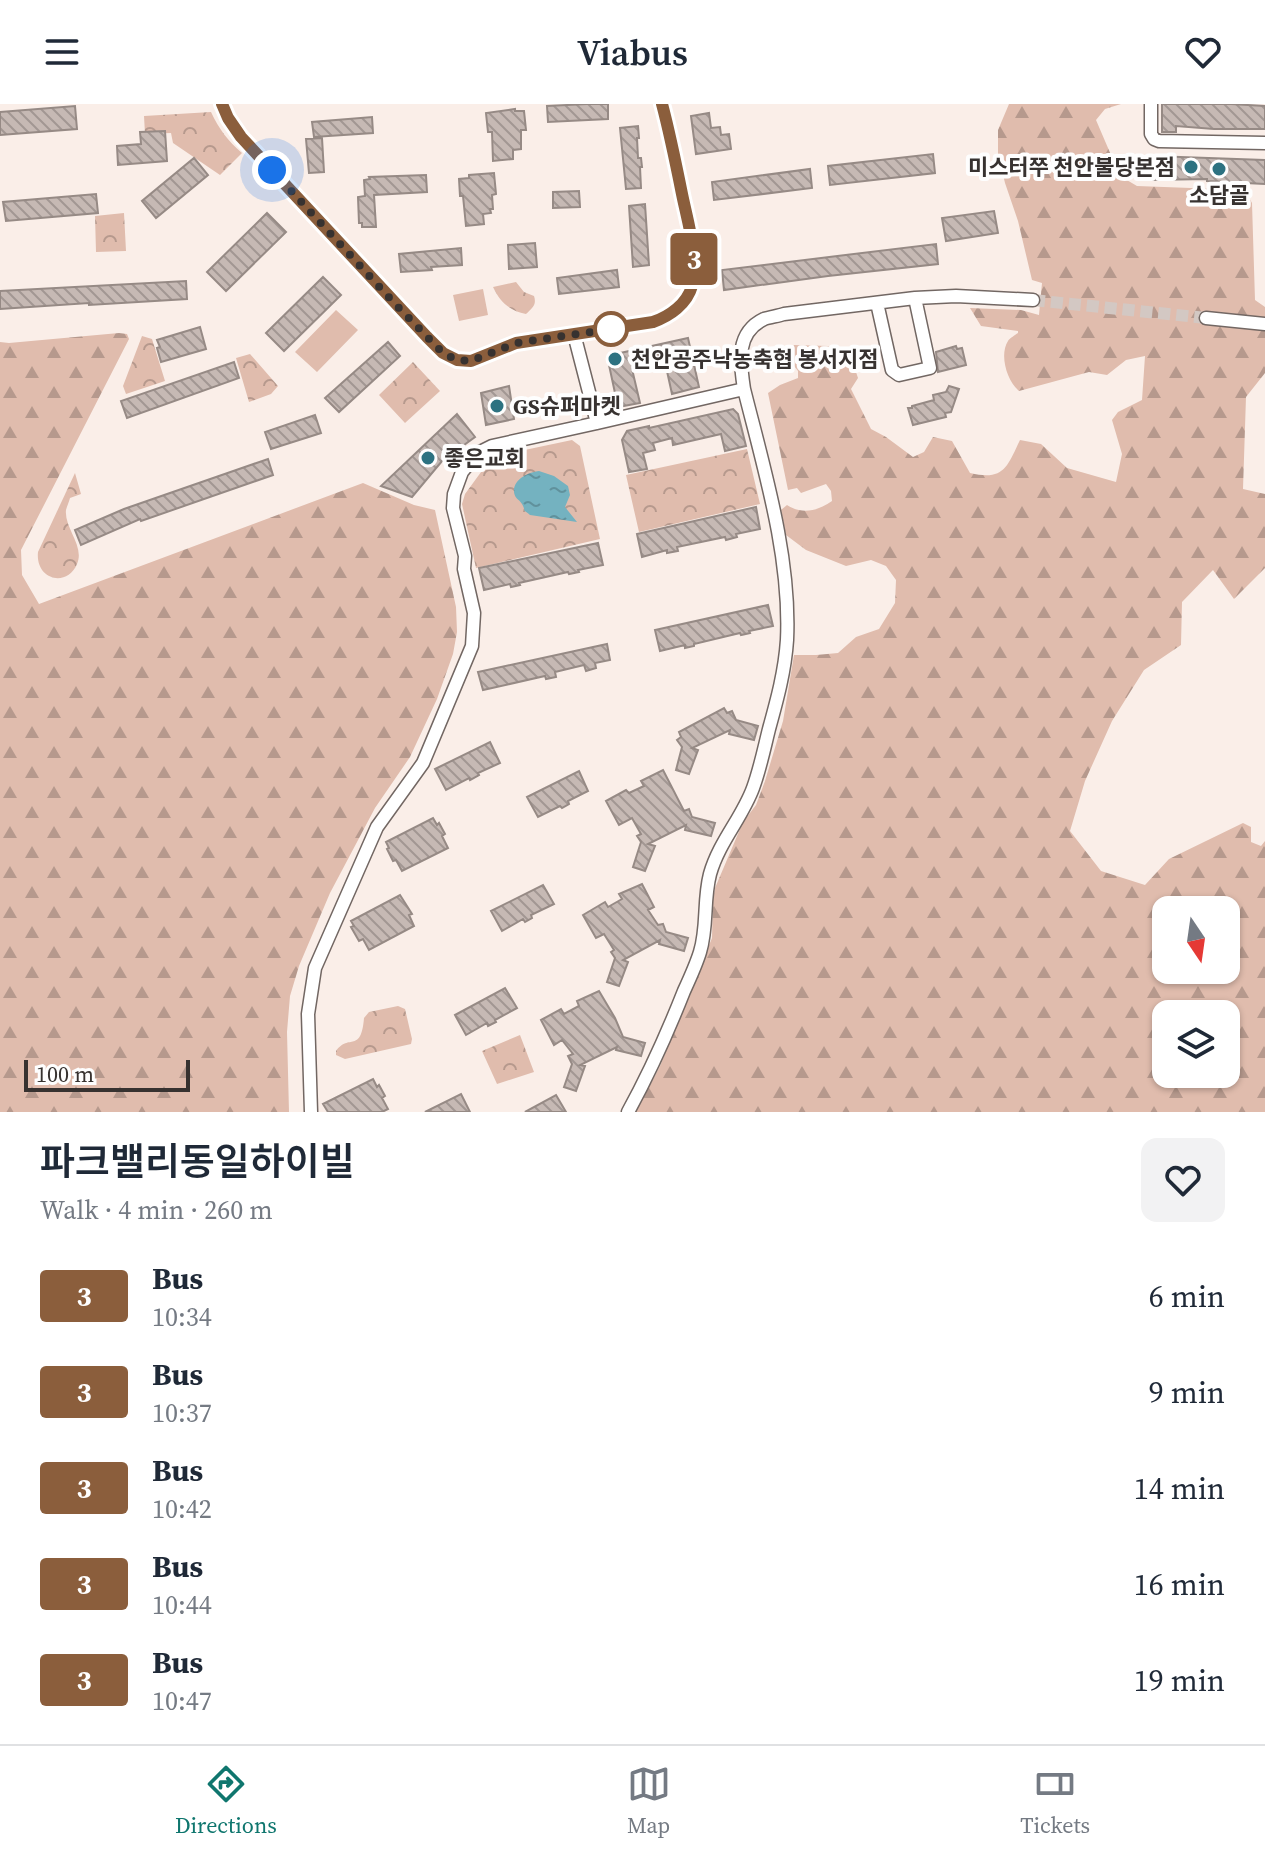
<!DOCTYPE html>
<html lang="en">
<head>
<meta charset="utf-8">
<style>
  body { margin:0; font-family:"Source Serif 4","Noto Sans KR",serif; background:#f2f2f3; color:#1f2937; height:100vh; display:flex; flex-direction:column; font-size:30px; white-space:nowrap }
  * { box-sizing:border-box; margin:0 }
  p { font-size:26px; color:#747a83 }
  .icon { flex:none; width:44px; height:44px; fill:none; stroke:currentColor; stroke-width:2; stroke-linecap:round; stroke-linejoin:round }
  .map { position:relative; height:1008px; overflow:hidden }
  .details { display:flex; flex-direction:column; background:#fff; flex:1 }
  .details>* { flex:none }
  .badge { padding:0 16px; border-radius:6px; font-size:28px; line-height:52px }
  .needle { width:52px; rotate:167deg }
  .controls { position:absolute; left:1152px; top:792px; display:grid; gap:16px }
  .controls a { display:grid; place-items:center; width:88px; height:88px; border-radius:16px; background:#fff; box-shadow:0 2px 6px #0004; font-size:40px }
  .scale { position:absolute; left:24px; bottom:20px; width:166px; box-sizing:border-box; padding-left:8px; border:4px solid #373230; border-top:0; font-size:22px; line-height:28px; white-space:nowrap; color:#373230; -webkit-text-stroke:6px #fefefe; paint-order:stroke }
  .you { position:absolute; width:40px; height:40px; margin:-20px; border:6px solid #fff; border-radius:50%; background:#1a73e8; box-shadow:0 0 0 12px #1a73e833 }
  .map>.badge { position:absolute; translate:-50% -50%; box-shadow:0 0 0 4px #fff }
  .round { display:grid; place-items:center; flex:none; width:84px; height:84px; border-radius:16px; background:#f2f2f3 }
  .headline { display:flex; align-items:center; justify-content:space-between; height:136px; padding:0 40px }
  h1 { font-size:38px; font-weight:600; line-height:60px }
  ul { padding:0; list-style:none }
  li { display:flex; align-items:center; gap:24px; height:96px; padding:0 40px }
  li div { flex:1 }
  li b { display:block; font-size:30px }
  li em { font-style:normal }
  li .badge { min-width:88px; font-weight:700; text-align:center }
  header { display:flex; justify-content:space-between; align-items:center; height:104px; padding:0 40px; background:#fff; font-size:36px; font-weight:600 }
  .tab-bar { display:flex; justify-content:space-around; align-items:center; height:112px; border-top:2px solid #e0e1e3; background:#fff; font-size:22px; color:#747a83 }
  .tab-bar a { display:grid; justify-items:center; gap:4px }
  .tab-bar .active { color:#0f766e }
  .map>svg:first-child { display:block }
  .grass { fill:#e0bcad }
  .forest { fill:url(#forest-firs); fill-rule:evenodd }
  .park { fill:url(#park-crowns) }
  .water { fill:url(#water-ripples) }
  .building { fill:url(#building-back-hatch); stroke:#968a85; stroke-width:2 }
  .lines { fill:none; stroke-linecap:round; stroke-linejoin:round }
  .minor-tunnel { stroke:#d3c8c3; stroke-width:12; stroke-dasharray:12 6; stroke-linecap:butt }
  .minor-casing { stroke:#726763; stroke-width:15 }
  .minor { stroke:#fff; stroke-width:12 }
  .line-casing { stroke:#fff; stroke-width:18 }
  .line { stroke:#8b5e3c; stroke-width:12 }
  .walk { stroke:#373230; stroke-width:8; stroke-dasharray:0 14.4 }
  .poi-dot { fill:#2d7281; stroke:#fefefe; stroke-width:3 }
  .stop-dot { fill:#fff; stroke:#8b5e3c; stroke-width:4 }
  .labels { text-anchor:middle; dominant-baseline:central; stroke-width:8; stroke-linejoin:round; paint-order:stroke }
  .poi-label { font-size:22px; font-weight:bold; fill:#373230; stroke:#fefefe; text-anchor:start }
</style>
</head>
<body>
<header><svg class="icon" aria-label="menu" viewBox="0 0 24 24"><path d="M4 6h16M4 12h16M4 18h16"/></svg>Viabus<svg class="icon" aria-label="heart" viewBox="0 0 24 24"><path d="M12 20l-8-8c-3-5 5-10 8-4 3-6 11-1 8 4z"/></svg></header>
<div class="map">
<svg width="1265" height="1008" viewBox="0 0 1265 1008">
  <defs>
    <pattern id="forest-firs" width="22" height="20" patternUnits="userSpaceOnUse" patternTransform="scale(2)"><rect width="22" height="20" fill="#e0bcad"/><path d="M5 1l3.5 6h-7zM16 11l3.5 6h-7z" fill="#b6998d"/></pattern>
    <pattern id="park-crowns" width="20" height="18" patternUnits="userSpaceOnUse" patternTransform="scale(2)"><rect width="20" height="18" fill="#e0bcad"/><path d="M2 6a3 3 0 1 1 6 0M12 15a3 3 0 1 1 6 0" fill="none" stroke="#b6998d"/></pattern>
    <pattern id="water-ripples" width="26" height="14" patternUnits="userSpaceOnUse" patternTransform="scale(2)"><rect width="26" height="14" fill="#74b2c0"/><path d="M2 4q2-2 4 0t4 0M15 11q2-2 4 0t4 0" fill="none" stroke="#60919c"/></pattern>
    <pattern id="building-back-hatch" width="6" height="6" patternUnits="userSpaceOnUse" patternTransform="scale(2)"><rect width="6" height="6" fill="#c6b9b4"/><path d="M-1 5l2 2M0 0l6 6M5-1l2 2" fill="none" stroke="#a29793"/></pattern>
  </defs>
  <rect width="100%" height="100%" fill="#faeee8"/>
  <!-- grass -->
  <path class="grass" d="M 483,185 L 488,211 L 459,217 L 453,191 Z
    M 336,206 L 358,226 L 317,268 L 295,248 Z"/>
  <!-- forest -->
  <path class="forest" d="M 1009,0 L 1121,0 L 1105,5 L 1096,16 L 1120,72 L 1137,82 L 1245,86 L 1252,99 L 1255,196 L 1265,203 L 1265,269 L 1246,293 L 1243,385 L 1265,390 L 1265,464 L 1234,495 L 1213,466 L 1182,498 L 1181,541 L 1144,566 L 1112,617 L 1085,677 L 1070,727 L 1101,767 L 1145,781 L 1169,755 L 1243,719 L 1251,723 L 1251,738 L 1261,742 L 1265,737 L 1265,1008 L 636,1008 L 660,962 L 712,834 L 713,795 L 715,784 L 743,718 L 756,701 L 765,677 L 783,617 L 794,551 L 816,551 L 838,549 L 856,533 L 879,525 L 895,499 L 896,476 L 886,462 L 871,456 L 846,462 L 806,446 L 786,431 L 781,406 L 787,401 C 802,411 818,407 832,397 L 831,387 L 826,380 L 801,389 L 797,384 L 788,386 L 768,289 L 780,281 L 798,274 L 798,267 L 787,253 L 794,241 L 828,242 L 853,259 L 858,274 L 851,285 L 871,325 L 886,333 L 913,353 L 924,348 L 933,333 L 952,337 L 970,369 C 1004,377 1007,363 1020,336 L 1041,340 L 1067,364 L 1116,378 L 1122,350 L 1112,316 L 1118,308 L 1142,296 L 1145,252 L 1126,256 L 1107,271 L 1089,268 L 1019,287 C 1007,277 999,251 1008,237 C 1009,235 1016,230 1018,229 L 1018,227 L 981,222 L 970,204 L 1021,206 L 1039,211 L 1042,179 L 1032,176 L 1018,117 L 1005,79 L 998,50 L 998,26 ZM 1166,806 L 1226,806 L 1226,866 L 1166,866 ZM 1166,910 L 1226,910 L 1226,970 L 1166,970 Z
    M 119,229 L 127,230 L 129,235 L 21,446 L 22,471 L 39,500 L 363,379 L 414,401 L 435,406 L 456,503 L 457,528 L 453,550 L 437,595 L 410,653 L 375,704 L 330,789 L 299,862 L 290,892 L 287,928 L 289,1008 L 0,1008 L 0,238 L 9,239 Z"/>
  <!-- park -->
  <path class="park" d="M 211,8 C 219,25 228,37 242,49 L 220,71 L 173,39 L 171,29 L 145,30 L 144,12 Z
    M 124,109 L 126,147 L 96,148 L 95,112 Z
    M 516,178 L 524,188 L 534,192 C 537,201 532,204 526,210 C 510,207 500,198 493,183 Z
    M 142,232 L 152,235 L 165,277 L 126,290 L 123,282 Z
    M 250,250 L 278,282 L 271,290 L 249,298 L 236,254 Z
    M 413,258 L 440,287 L 405,319 L 379,291 Z
    M 572,336 L 580,342 L 600,435 L 476,464 L 462,400 L 465,390 L 492,353 Z
    M 747,345 L 760,400 L 639,428 L 626,371 Z
    M 75,369 L 81,390 L 70,394 C 69,398 67,402 66,406 C 64,424 85,442 77,460 C 67,484 35,476 38,448 Z
    M 398,902 L 405,905 L 412,935 L 411,940 L 345,955 L 336,951 L 336,947 C 349,929 361,950 364,914 L 369,908 Z
    M 520,931 L 534,968 L 497,980 L 482,947 Z"/>
  <!-- water -->
  <path class="water" d="M 539,367 L 554,372 L 568,382 L 570,391 L 565,403 L 577,418 L 530,411 C 519,402 528,411 522,400 C 518,394 515,395 514,388 C 513,375 529,368 539,367 Z"/>
  <!-- building -->
  <path class="building" d="M 587,0 L 608,0 L 608,15 L 548,18 L 547,2 Z
    M 1162,0 L 1231,0 L 1265,2 L 1265,25 L 1214,25 L 1176,22 L 1176,28 L 1162,28 Z
    M 75,2 L 77,25 L 0,31 L 0,8 Z
    M 515,5 L 515,7 L 524,7 L 526,26 L 521,26 L 521,45 L 513,46 L 513,55 L 493,57 L 492,28 L 488,28 L 486,9 Z
    M 709,9 L 711,24 L 720,23 L 721,31 L 729,30 L 731,45 L 696,50 L 691,12 Z
    M 372,13 L 373,29 L 314,33 L 312,18 Z
    M 638,22 L 639,34 L 637,34 L 638,54 L 641,54 L 642,63 L 640,63 L 641,84 L 626,85 L 620,24 Z
    M 165,27 L 167,57 L 118,61 L 117,42 L 141,40 L 140,28 Z
    M 322,34 L 324,68 L 309,69 L 306,35 Z
    M 933,50 L 935,69 L 830,81 L 828,62 Z
    M 1152,52 L 1265,56 L 1265,80 L 1207,77 L 1207,75 L 1151,76 Z
    M 194,54 L 208,71 L 156,114 L 142,97 Z
    M 810,65 L 812,84 L 714,96 L 712,78 Z
    M 494,69 L 496,90 L 492,91 L 493,105 L 490,105 L 491,109 L 483,110 L 484,120 L 466,122 L 463,92 L 460,92 L 459,75 L 469,74 L 469,71 Z
    M 426,71 L 427,88 L 374,91 L 376,123 L 362,123 L 362,119 L 359,119 L 358,93 L 365,92 L 364,76 L 370,75 L 369,73 Z
    M 579,87 L 580,103 L 553,104 L 553,88 Z
    M 96,90 L 98,109 L 6,117 L 3,98 Z
    M 645,100 L 649,161 L 633,163 L 629,102 Z
    M 994,107 L 998,129 L 946,137 L 942,114 Z
    M 267,109 L 286,128 L 226,187 L 207,168 Z
    M 535,139 L 537,163 L 509,165 L 508,141 Z
    M 936,140 L 938,160 L 828,172 L 724,186 L 722,166 Z
    M 461,144 L 462,161 L 431,163 L 432,166 L 401,168 L 399,150 Z
    M 617,166 L 619,183 L 559,190 L 557,174 Z
    M 323,173 L 341,191 L 284,247 L 266,229 Z
    M 186,177 L 187,195 L 89,201 L 89,199 L 0,205 L 0,187 Z
    M 200,223 L 206,245 L 161,258 L 157,244 L 160,243 L 157,236 Z
    M 688,234 L 699,283 L 672,290 L 665,258 L 653,261 L 652,259 L 632,265 L 640,299 L 618,303 L 609,261 L 616,250 Z
    M 388,238 L 400,252 L 339,308 L 325,294 Z
    M 956,242 L 957,245 L 962,244 L 966,261 L 938,268 L 936,248 Z
    M 234,258 L 239,274 L 127,314 L 121,297 Z
    M 509,282 L 514,315 L 486,321 L 481,289 Z
    M 949,282 L 959,285 L 951,308 L 945,309 L 946,313 L 913,321 L 908,304 L 912,304 L 912,302 L 934,296 L 933,291 L 946,288 Z
    M 733,305 L 738,310 L 746,342 L 725,347 L 721,330 L 673,341 L 672,334 L 653,339 L 655,346 L 643,349 L 647,365 L 629,368 L 622,336 L 627,327 L 649,322 L 649,324 Z
    M 457,310 L 475,333 L 442,357 L 412,393 L 381,382 Z
    M 315,311 L 321,329 L 271,345 L 265,328 Z
    M 268,355 L 273,371 L 141,417 L 140,415 L 81,441 L 75,426 L 124,405 Z
    M 756,403 L 760,425 L 736,430 L 737,433 L 726,436 L 725,433 L 677,443 L 678,447 L 667,449 L 667,446 L 642,453 L 637,430 Z
    M 598,439 L 603,461 L 578,466 L 579,468 L 569,470 L 568,468 L 519,479 L 520,481 L 511,483 L 510,480 L 484,486 L 479,464 Z
    M 768,501 L 773,522 L 749,527 L 750,529 L 741,531 L 740,529 L 694,540 L 694,542 L 685,544 L 685,541 L 660,547 L 655,526 Z
    M 607,540 L 610,556 L 595,559 L 596,564 L 586,567 L 584,561 L 555,568 L 556,573 L 546,575 L 545,572 L 483,586 L 478,568 Z
    M 724,604 L 727,609 L 732,607 L 736,616 L 758,622 L 754,636 L 729,630 L 730,626 L 692,644 L 698,646 L 689,670 L 676,666 L 682,643 L 677,636 L 681,633 L 679,628 Z
    M 490,638 L 500,659 L 478,669 L 479,671 L 470,676 L 469,674 L 446,686 L 435,665 Z
    M 663,666 L 684,707 L 689,705 L 692,713 L 715,719 L 711,732 L 685,726 L 686,721 L 648,740 L 655,742 L 645,767 L 633,763 L 641,738 L 637,732 L 641,730 L 632,714 L 619,721 L 606,697 L 626,686 L 629,689 L 644,682 L 641,677 Z
    M 579,667 L 588,687 L 568,697 L 569,700 L 562,704 L 560,702 L 538,713 L 527,693 Z
    M 433,714 L 437,721 L 439,719 L 445,730 L 442,732 L 448,744 L 402,767 L 396,756 L 393,757 L 387,745 L 389,744 L 386,738 Z
    M 642,780 L 654,803 L 648,806 L 658,821 L 663,820 L 666,828 L 688,834 L 684,847 L 659,840 L 660,836 L 623,856 L 628,858 L 619,882 L 607,878 L 615,854 L 611,848 L 614,846 L 604,830 L 596,834 L 583,811 L 605,798 L 608,803 L 622,795 L 619,790 Z
    M 543,781 L 554,800 L 531,811 L 532,814 L 525,818 L 523,815 L 502,827 L 491,807 Z
    M 400,791 L 412,810 L 409,811 L 414,822 L 369,846 L 363,835 L 359,837 L 351,823 L 354,822 L 351,817 Z
    M 505,884 L 517,904 L 495,916 L 496,918 L 488,922 L 487,919 L 466,931 L 455,911 Z
    M 599,887 L 615,914 L 623,933 L 645,939 L 641,952 L 616,946 L 617,943 L 580,961 L 585,962 L 576,987 L 564,983 L 572,960 L 568,952 L 573,950 L 562,936 L 554,941 L 541,916 L 561,905 L 564,910 L 579,902 L 577,897 Z
    M 373,975 L 377,983 L 379,981 L 385,992 L 382,994 L 388,1005 L 382,1008 L 328,1008 L 323,1000 Z
    M 461,990 L 470,1008 L 425,1008 Z
    M 556,991 L 566,1008 L 525,1008 Z"/>
  <g class="lines">
    <!-- minor-tunnel -->
    <path class="minor-tunnel" d="M 1033,196 L 1206,214"/>
    <defs>
      <path id="minor" d="M 222,0 L 228,14 L 241,33 L 396,201 L 443,249 L 457,256 L 471,257 L 516,239 L 653,218 C 670,212 687,200 692,182 C 700,157 688,121 683,96 C 677,64 670,32 662,0
        M 1151,0 L 1151,30 L 1154,35 L 1159,37 L 1265,39
        M 877,199 L 892,266 L 899,271 L 930,264 L 915,194
        M 1206,214 L 1265,220
        M 574,230 L 597,319 L 744,285 C 740,259 735,229 764,215 C 770,213 778,212 784,210 L 915,194 L 956,192 L 1033,196
        M 311,1008 L 308,910 L 315,864 L 377,723 L 423,659 L 472,542 L 474,509 L 464,465 L 465,452 L 453,404 L 454,390 L 462,368 L 471,357 L 478,349 L 492,342 L 597,319
        M 628,1008 C 650,968 667,930 684,887 C 690,874 696,861 700,848 C 708,822 703,797 710,770 C 719,738 742,714 753,684 C 760,665 764,645 769,625 C 777,596 785,567 787,536 C 791,453 764,365 744,285"/>
    </defs>
    <!-- minor casing -->
    <use href="#minor" class="minor-casing"/>
    <!-- minor -->
    <use href="#minor" class="minor"/>
  </g>
  <g class="lines">
    <defs>
      <path id="line" d="M 222,0 L 228,14 L 241,33 L 427,233 L 443,249 L 457,256 L 471,257 L 516,239 L 653,218 C 670,212 687,200 692,182 C 700,158 687,115 682,90 C 676,60 670,30 662,0"/>
    </defs>
    <!-- line casing -->
    <use href="#line" class="line-casing"/>
    <!-- line -->
    <use href="#line" class="line"/>
    <!-- walk -->
    <path class="walk" d="M 272,66 L 396,201 L 443,249 L 457,256 L 471,257 L 516,239 L 611,225"/>
  </g>
  <!-- markers -->
  <g class="poi-dot">
    <circle cx="1191" cy="63" r="8"/>
    <circle cx="1219" cy="65" r="8"/>
    <circle cx="615" cy="255" r="8"/>
    <circle cx="497" cy="302" r="8"/>
    <circle cx="428" cy="354" r="8"/>
  </g>
  <circle class="stop-dot" cx="611" cy="225" r="16"/>
  <g class="labels">
    <!-- poi labels -->
    <g class="poi-label">
      <text x="1175" y="63" text-anchor="end">미스터쭈 천안불당본점</text>
      <text x="1219" y="91" text-anchor="middle">소담골</text>
      <text x="631" y="255">천안공주낙농축협 봉서지점</text>
      <text x="513" y="302">GS슈퍼마켓</text>
      <text x="444" y="354">좋은교회</text>
    </g>
  </g>
</svg>
<div class="controls">
<a><svg class="needle" viewBox="-14 -14 28 28"><path d="M0-13l5 13h-10z" fill="#e53935"/><path d="M0 13l5-13h-10z" fill="#747a83"/></svg></a>
<a><svg class="icon" aria-label="layers" viewBox="0 0 24 24"><path d="M12 4l9 5-9 5-9-5zM3 14l9 5 9-5"/></svg></a>
</div>
<div class="scale">100 m</div>
<div class="you" style="left:272px;top:66px"></div>
<b class="badge" style="left:694px;top:155px;background:#8b5e3c;color:#fff">3</b>
</div>
<section class="details">
<div class="headline"><div><h1>파크밸리동일하이빌</h1><p>Walk · 4 min · 260 m</p></div><a class="round"><svg class="icon" aria-label="heart" viewBox="0 0 24 24"><path d="M12 20l-8-8c-3-5 5-10 8-4 3-6 11-1 8 4z"/></svg></a></div>
<ul>
<li><span class="badge" style="background:#8b5e3c;color:#fff">3</span><div><b>Bus</b><p>10:34</p></div><em>6 min</em></li>
<li><span class="badge" style="background:#8b5e3c;color:#fff">3</span><div><b>Bus</b><p>10:37</p></div><em>9 min</em></li>
<li><span class="badge" style="background:#8b5e3c;color:#fff">3</span><div><b>Bus</b><p>10:42</p></div><em>14 min</em></li>
<li><span class="badge" style="background:#8b5e3c;color:#fff">3</span><div><b>Bus</b><p>10:44</p></div><em>16 min</em></li>
<li><span class="badge" style="background:#8b5e3c;color:#fff">3</span><div><b>Bus</b><p>10:47</p></div><em>19 min</em></li>
</ul>
</section>
<nav class="tab-bar">
<a class="active"><svg class="icon" aria-label="directions" viewBox="0 0 24 24"><path d="M12 3l9 9-9 9-9-9zM9 14v-3h6M13 9l2 2-2 2"/></svg>Directions</a>
<a><svg class="icon" aria-label="map" viewBox="0 0 24 24"><path d="M3 6l6-2 6 2 6-2v14l-6 2-6-2-6 2zM9 4v14M15 6v14"/></svg>Map</a>
<a><svg class="icon" aria-label="tickets" viewBox="0 0 24 24"><path d="M3 7h18v10H3zM15 7v10"/></svg>Tickets</a>
</nav>
</body>
</html>
